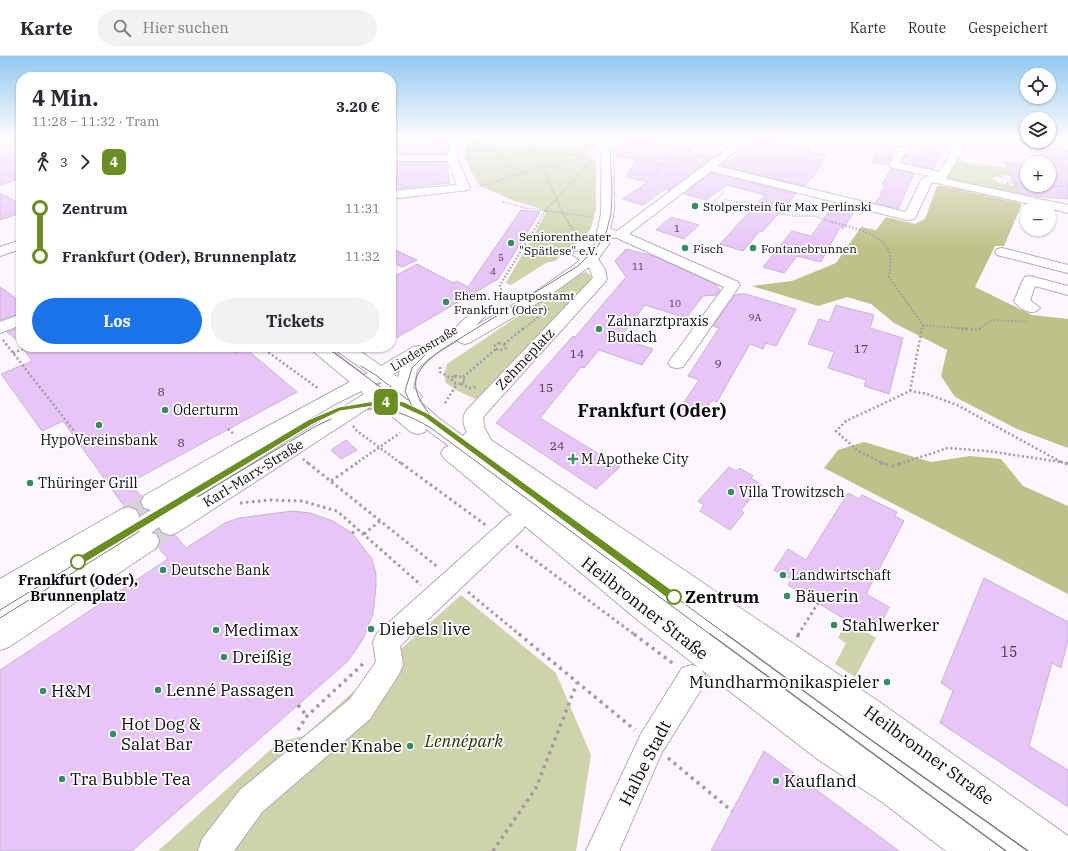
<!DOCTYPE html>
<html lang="de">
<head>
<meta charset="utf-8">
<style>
  body { margin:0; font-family:"IBM Plex Serif",serif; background:#f2f2f3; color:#2b2b33; height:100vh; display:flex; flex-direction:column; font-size:15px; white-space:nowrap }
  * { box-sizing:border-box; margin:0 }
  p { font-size:13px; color:#7c7c81 }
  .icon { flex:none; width:22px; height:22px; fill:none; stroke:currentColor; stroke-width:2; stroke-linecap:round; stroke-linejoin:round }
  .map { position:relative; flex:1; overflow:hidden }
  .sheet { position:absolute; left:16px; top:16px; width:380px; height:280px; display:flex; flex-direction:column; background:#fff; border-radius:16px; box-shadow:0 1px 3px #0004 }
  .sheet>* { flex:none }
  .badge { padding:0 8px; border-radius:6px; font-size:14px; line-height:26px }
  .controls { position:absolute; left:1020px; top:12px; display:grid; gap:8px }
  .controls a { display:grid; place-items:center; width:36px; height:36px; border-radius:50%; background:#fff; box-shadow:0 1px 3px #0004; font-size:20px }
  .map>.badge { position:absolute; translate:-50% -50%; box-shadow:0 0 0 2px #fff }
  .legs { display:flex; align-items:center; gap:6px; height:44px; padding:0 16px; font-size:13px }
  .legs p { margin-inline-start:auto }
  .summary { display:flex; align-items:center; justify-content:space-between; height:68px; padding:0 16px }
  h1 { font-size:22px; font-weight:700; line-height:30px }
  .primary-button { display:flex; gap:8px; margin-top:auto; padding:8px 16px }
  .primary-button a { flex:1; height:46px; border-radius:24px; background:#1a73e8; color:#fff; font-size:16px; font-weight:700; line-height:46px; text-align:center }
  .primary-button a+a { background:#f2f2f3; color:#2b2b33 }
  ul { padding:0 16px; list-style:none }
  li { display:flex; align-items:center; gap:14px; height:48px; font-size:15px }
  li i { display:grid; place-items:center; width:6px; height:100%; margin:0 5px; background:currentColor }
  li i::after { content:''; width:10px; height:10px; margin:-5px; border:3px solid; border-radius:50%; background:#fff }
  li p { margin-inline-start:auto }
  li:first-child i { background:linear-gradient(#0000 50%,currentColor 0) }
  li:last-child i { background:linear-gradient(currentColor 50%,#0000 0) }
  header { display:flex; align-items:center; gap:24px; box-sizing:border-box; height:56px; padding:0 20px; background:#fff; border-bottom:1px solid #e1e1e2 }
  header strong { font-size:19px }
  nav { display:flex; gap:22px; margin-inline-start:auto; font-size:14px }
  .search { width:280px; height:36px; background:#f2f2f3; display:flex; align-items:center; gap:10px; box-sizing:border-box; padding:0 14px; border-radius:22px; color:#7c7c81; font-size:15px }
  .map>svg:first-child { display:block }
  .green { fill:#ced3ac }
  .forest { fill:#bcc288 }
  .building { fill:#e7c5f7; stroke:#c5b7cc }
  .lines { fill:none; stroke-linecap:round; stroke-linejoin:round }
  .minor-tunnel { stroke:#d8d2db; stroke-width:23; stroke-dasharray:23 12; stroke-linecap:butt }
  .minor-casing { stroke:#b5a8bc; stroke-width:2 }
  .path-far4 { stroke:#a09aa2; stroke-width:1.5; stroke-dasharray:1 1.5; stroke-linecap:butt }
  .path-far3 { stroke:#a09aa2; stroke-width:2; stroke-dasharray:1.5 2; stroke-linecap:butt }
  .path-far2 { stroke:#a09aa2; stroke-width:2.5; stroke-dasharray:2 2.5; stroke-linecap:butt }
  .path-far1 { stroke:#a09aa2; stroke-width:3; stroke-dasharray:2.5 3.5; stroke-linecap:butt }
  .path { stroke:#a09aa2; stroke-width:3.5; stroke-dasharray:3 4.5; stroke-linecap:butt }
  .minor { fill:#fff; fill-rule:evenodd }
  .tram-far1 { stroke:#7d7880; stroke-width:1 }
  .tram { stroke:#7d7880; stroke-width:1.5 }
  .line-1 { fill:#6b8e23; stroke:#fff }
  .poi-dot { fill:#358d62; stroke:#fff; stroke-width:1.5 }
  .stop-1-dot { fill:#fff; stroke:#6b8e23; stroke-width:2 }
  .labels { text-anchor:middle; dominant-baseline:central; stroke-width:3.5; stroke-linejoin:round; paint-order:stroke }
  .far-number-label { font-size:10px; fill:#44384a }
  .far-poi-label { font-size:12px; fill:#0e0910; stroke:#fff; text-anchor:start }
  .far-street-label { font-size:12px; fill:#0e0910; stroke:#fff }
  .number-label { font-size:12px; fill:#44384a }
  .poi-label { font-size:14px; fill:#0e0910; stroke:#fff; text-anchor:start }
  .street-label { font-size:14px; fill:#0e0910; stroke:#fff }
  .stop-label { font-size:14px; font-weight:bold; fill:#0e0910; stroke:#fff }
  .near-number-label { font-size:14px; fill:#44384a }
  .near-poi-label { font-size:17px; fill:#0e0910; stroke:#fff; text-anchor:start }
  .near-stop-label { font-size:17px; font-weight:bold; fill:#0e0910; stroke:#fff; text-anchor:start }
  .near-street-label { font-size:17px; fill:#0e0910; stroke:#fff }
  .near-park-label { font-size:17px; font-style:italic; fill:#2c2f00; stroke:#fff }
  .district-label { font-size:18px; font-weight:bold; fill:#0e0910; stroke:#fff }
</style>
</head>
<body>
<header>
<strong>Karte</strong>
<div class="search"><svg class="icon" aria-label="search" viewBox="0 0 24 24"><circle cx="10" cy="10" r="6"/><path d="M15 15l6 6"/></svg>Hier suchen</div>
<nav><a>Karte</a><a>Route</a><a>Gespeichert</a></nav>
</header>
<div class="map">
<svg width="1068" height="795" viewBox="0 0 1068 795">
  <rect width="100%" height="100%" fill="#fcf6ff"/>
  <!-- green -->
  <path class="green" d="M 470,82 L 583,82 L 591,92 L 585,96 L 585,100 L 596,106 L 596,153 L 591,172 L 586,179 L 555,205 L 546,207 L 511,229 L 506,227 L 546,157 L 542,153 L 517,146 L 480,130 L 472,117 L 465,100 L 468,84 Z
    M 954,104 L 1007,112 L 1012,120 L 1002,119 L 1001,121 L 993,121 L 993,123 L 1000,127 L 1016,130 L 1020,138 L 943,124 Z
    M 586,216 L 591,220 L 592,224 L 477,344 L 456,334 L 446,327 L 444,319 L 447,308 L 581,218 Z
    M 461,539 L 556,617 L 591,699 L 576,795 L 158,795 L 279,686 L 304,680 Z
    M 851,566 L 876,582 L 855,621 L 835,608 L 846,587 L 838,582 L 843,572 L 847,574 Z"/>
  <!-- forest -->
  <path class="forest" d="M 937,130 L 943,130 L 1022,148 L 1004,190 L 995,190 L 975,231 L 1032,259 L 1068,263 L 1068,392 L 1017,373 L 955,341 L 941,320 L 947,294 L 894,267 L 871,248 L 847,241 L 818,250 L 752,230 L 792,225 L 836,207 L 861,171 L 876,174 L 886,161 L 915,168 L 925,163 Z
    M 864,386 L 931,406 L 970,400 L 1001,403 L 1023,430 L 1068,450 L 1068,538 L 824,412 L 838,394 Z"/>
  <!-- building -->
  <path class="building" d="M 433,82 L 449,82 L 447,98 L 391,98 L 391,88 L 430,88 Z
    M 633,82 L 693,94 L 690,97 L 713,101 L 669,134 L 665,133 L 643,149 L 623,143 L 647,126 L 626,121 L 636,104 L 616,99 L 619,97 L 615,96 Z
    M 758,82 L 776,82 L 772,86 L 811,93 L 809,96 L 826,99 L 815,118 L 804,130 L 720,109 L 726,104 L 731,105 Z
    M 21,84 L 21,122 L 0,129 L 0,90 Z
    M 883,86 L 895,88 L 888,109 L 872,106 Z
    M 1030,93 L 1063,94 L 1068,96 L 1068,143 L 1035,140 L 1019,137 L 1004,106 L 1027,109 L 1027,129 L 1049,129 L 1049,112 L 1052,112 L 1049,110 L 1049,107 L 1045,107 L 1031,96 L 1035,97 Z
    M 924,95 L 940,98 L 933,113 L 902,106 L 906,98 L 920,101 Z
    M 391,106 L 446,106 L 450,127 L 391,133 Z
    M 891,113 L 914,118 L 898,153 L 875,147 L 882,138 L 880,137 L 885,129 L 882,128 Z
    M 711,117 L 796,138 L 762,176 L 760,175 L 743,195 L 720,188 L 765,139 L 727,129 L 706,144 L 684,138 Z
    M 0,137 L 21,148 L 21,157 L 0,164 Z
    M 834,149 L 855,154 L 843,173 L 840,171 L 821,206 L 797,200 L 784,217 L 763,211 L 792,175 L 811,180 Z
    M 521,154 L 540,156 L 498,223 L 391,285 L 391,222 L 417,208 L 453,227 L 457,225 L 468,231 Z
    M 671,161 L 699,169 L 684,183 L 656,174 Z
    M 391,192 L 417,204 L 402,211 L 391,206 Z
    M 626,193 L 653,200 L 715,228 L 720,234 L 716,239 L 703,240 L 686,262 L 645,249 L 620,282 L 653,293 L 642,309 L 599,294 L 584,312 L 581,311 L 540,362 L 620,411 L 596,433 L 496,367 L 573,280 L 575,281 L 626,221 L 615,205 Z
    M 0,231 L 21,246 L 21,257 L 0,264 Z
    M 738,238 L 746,238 L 796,253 L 776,290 L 766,287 L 763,293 L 750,288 L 717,346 L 712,344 L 702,360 L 680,352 L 699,324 L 688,320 L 719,272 L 713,270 L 734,240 Z
    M 836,249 L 874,259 L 870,272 L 903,282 L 889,338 L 864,330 L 866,324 L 828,312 L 834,296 L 808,288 L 819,263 L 829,266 Z
    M 21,271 L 21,287 L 7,276 Z
    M 22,291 L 244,291 L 297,336 L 129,427 L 142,441 L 140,447 L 143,453 L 147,455 L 140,459 L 137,453 L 129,450 L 125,451 L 121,446 L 63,365 L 42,375 L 1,318 L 32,305 Z
    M 346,384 L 357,394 L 341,403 L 331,394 Z
    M 729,411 L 736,415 L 739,412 L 753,420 L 751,422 L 762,429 L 741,454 L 744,457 L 730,474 L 700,455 L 704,449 L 698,445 Z
    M 848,437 L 859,443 L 862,439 L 897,456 L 895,460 L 904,465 L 866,538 L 889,551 L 877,576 L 851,561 L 848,565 L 788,529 L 791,523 L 774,514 L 788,493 L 806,504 Z
    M 292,455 L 310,457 L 333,465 L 352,477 L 372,503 L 376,518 L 376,531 L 373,558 L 363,583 L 348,605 L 132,795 L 0,795 L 0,614 L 168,503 L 158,491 L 160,484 L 157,477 L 155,476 L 159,473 L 161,477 L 169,480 L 175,479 L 186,492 L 225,467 L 239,462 Z
    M 984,522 L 1068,566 L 1068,584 L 1061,612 L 1052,607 L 1029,690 L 1068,714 L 1068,751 L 940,667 L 953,635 L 941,627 Z
    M 764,695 L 899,795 L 711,795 Z"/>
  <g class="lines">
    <!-- minor-tunnel -->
    <path class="minor-tunnel" d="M 128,460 L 152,446
      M 148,485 L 170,470"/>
    <defs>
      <path id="minor" d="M 3,82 L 19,82 L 18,84 L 0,89 L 0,83 Z
        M 452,82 L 462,82 L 457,102 L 470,132 L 468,134 L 391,143 L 391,135 L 457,129 L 448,105 L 391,105 L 391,99 L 448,99 Z
        M 588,82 L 599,82 L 606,89 L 613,82 L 624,82 L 613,94 L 614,155 L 610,173 L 617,175 L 741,82 L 752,82 L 717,110 L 906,156 L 921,124 L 923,122 L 929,120 L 890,111 L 889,109 L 897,91 L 905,91 L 906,93 L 900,107 L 939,116 L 959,82 L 969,82 L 946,123 L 1068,149 L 1068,157 L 1049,152 L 1049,151 L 1043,151 L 932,126 L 916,160 L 914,163 L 907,164 L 711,115 L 629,178 L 738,226 L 740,229 L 683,311 L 677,312 L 671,311 L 668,307 L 724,231 L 617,182 L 610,181 L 609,188 L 598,203 L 605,214 L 607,223 L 605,226 L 483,361 L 484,371 L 491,384 L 878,645 L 1068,780 L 1068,795 L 991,795 L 989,794 L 989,795 L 946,795 L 882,746 L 816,702 L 702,614 L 706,622 L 702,632 L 661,698 L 619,795 L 586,795 L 641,678 L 682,612 L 692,609 L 698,611 L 639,565 L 525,470 L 523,473 L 400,590 L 403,609 L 399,618 L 370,663 L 262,756 L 234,795 L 198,795 L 202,783 L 240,734 L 350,643 L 376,606 L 373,586 L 377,577 L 507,461 L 512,459 L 444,402 L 441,397 L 444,392 L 449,390 L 426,373 L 425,376 L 418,378 L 411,376 L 376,347 L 178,476 L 170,479 L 162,476 L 159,471 L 151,477 L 156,478 L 159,485 L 156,492 L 9,591 L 0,594 L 0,523 L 120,454 L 128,451 L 136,454 L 139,460 L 138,462 L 151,454 L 144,452 L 141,446 L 144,440 L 235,388 L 350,326 L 308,291 L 327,291 L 364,319 L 368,317 L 337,295 L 335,291 L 354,291 L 381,310 L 413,291 L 419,290 L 423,291 L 454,273 L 473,255 L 479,253 L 485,255 L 487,258 L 475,270 L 535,236 L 574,209 L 580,204 L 573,199 L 575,196 L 580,195 L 588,197 L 596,186 L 597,176 L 601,158 L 602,97 ZM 589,211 L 593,222 L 466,355 C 462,362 463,369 467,376 L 463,380 L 441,364 L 419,345 L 422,341 L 419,337 L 413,332 L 417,314 L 429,302 L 458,284 L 459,286 L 465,288 L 471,286 L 546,242 ZM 400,314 L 398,321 L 393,318 ZM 380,326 L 382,327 L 377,330 L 375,328 ZM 361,335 L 364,338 L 199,441 L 197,436 L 190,434 L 335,348 ZM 393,336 L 395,336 L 397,345 L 389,339 Z
        M 1049,82 L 1060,82 L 1068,87 L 1068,95 L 1049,84 Z
        M 21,184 L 21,193 L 0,200 L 0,191 Z
        M 1002,192 L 1068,209 L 1068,217 L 997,199 L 995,196 L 997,193 Z
        M 1030,220 L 1068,230 L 1068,239 L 1035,230 L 1030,244 L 1040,252 L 1037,255 C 1028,258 1020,253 1014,245 L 1023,224 L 1025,221 Z
        M 21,258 L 21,269 L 0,277 L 0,266 Z"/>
    </defs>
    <!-- minor casing -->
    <use href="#minor" class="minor-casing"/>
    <!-- path-far4 -->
    <path class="path-far4" d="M 530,82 L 563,158 L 569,167
      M 649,82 L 687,83 L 706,87 L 718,86 L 715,82
      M 876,82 L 892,86
      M 468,86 L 488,91 L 499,98 L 506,108 L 523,117
      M 913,90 L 941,96
      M 486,101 L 488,91 L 497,82
      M 620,101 L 676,111
      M 464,102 L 593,98
      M 962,109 L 981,112 L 1013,126
      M 654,117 L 673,100
      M 1007,127 L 1027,127
      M 1043,129 L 1068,131
      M 477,131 L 542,111 L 591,100
      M 724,143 L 791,160 L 814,160 L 835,167
      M 503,146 L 526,152 L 592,161
      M 704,155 L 725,135
      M 538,167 L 545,155 L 593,103"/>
    <!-- path-far3 -->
    <path class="path-far3" d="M 568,166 L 582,187
      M 832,166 C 848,170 884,178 889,196 C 892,204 890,212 889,221 L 923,269 L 922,273
      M 504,244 L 500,229 L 539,166
      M 923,269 L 968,273
      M 523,273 L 550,252
      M 979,273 L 992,264 L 1028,266"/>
    <!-- path-far2 -->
    <path class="path-far2" d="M 957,272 L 978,274 L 981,272
      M 3,284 L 78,380
      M 499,287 L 505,289 L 506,292 L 501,294 L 496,293 L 495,289 Z
      M 504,288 L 524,272
      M 261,291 L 319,333
      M 236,296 L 245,291
      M 13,297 L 23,293
      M 440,311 L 440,316 L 449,321 L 453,321
      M 455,320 L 463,321 L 465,325 L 461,328 L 454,327 L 452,324 Z
      M 463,321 L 496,293
      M 461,328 L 470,332 L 477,331
      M 910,335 L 922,272
      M 445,347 L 457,328
      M 353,370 L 357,375 L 402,408
      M 228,373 L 235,379
      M 303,403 L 309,408
      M 1061,406 L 1068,408
      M 355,408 L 400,377
      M 885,408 L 858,395 L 836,375 L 846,365 L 910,335 L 927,338 L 957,349 L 1061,406
      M 899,408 L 948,392 L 987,395 L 1061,406"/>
    <!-- path-far1 -->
    <path class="path-far1" d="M 308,407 L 439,512
      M 401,407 L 487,470
      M 880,407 L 893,410 L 902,407
      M 1065,407 L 1068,408
      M 331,425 L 357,407
      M 240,447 L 269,444 L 302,445 L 337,455 L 421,529
      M 352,477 L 358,474
      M 364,478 L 380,465
      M 516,490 L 635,579
      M 468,536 L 520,579
      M 798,579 L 818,547"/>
    <!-- path -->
    <path class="path" d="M 519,578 L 635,674
      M 634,578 L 675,609
      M 797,581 L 799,578
      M 298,649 L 307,660
      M 298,674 L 307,660 L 364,607
      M 668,702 L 732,755
      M 493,795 L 536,732 L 577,627"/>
    <!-- minor -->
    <use href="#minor" class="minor"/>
    <!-- tram-far1 -->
    <path class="tram-far1" d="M 326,291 L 402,347
      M 361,310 L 377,320 L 408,344
      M 368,353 C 392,352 411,360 431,372 L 711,579
      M 414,355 L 405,335 L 412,312 L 425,299
      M 430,359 C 407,329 412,316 441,294 L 578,210 L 597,191 L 606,177 L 611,158 L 612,136 L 610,94 L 615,87 L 622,82
      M 197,441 L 316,370 L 331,363
      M 159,457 L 310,366 L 339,353 L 387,346 L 402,348 L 421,356 L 438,367 L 727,579
      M 0,554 L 119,481
      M 0,562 L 140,475"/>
    <!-- tram -->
    <path class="tram" d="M 710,578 L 1006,795
      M 726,578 L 857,674 L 1028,795"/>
  </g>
  <!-- sky -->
  <linearGradient id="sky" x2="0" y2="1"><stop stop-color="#91c8ee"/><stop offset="0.42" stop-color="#fefbff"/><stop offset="1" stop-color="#fefbff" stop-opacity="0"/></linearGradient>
  <rect width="1068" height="193" fill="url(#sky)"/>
  <!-- line-1 -->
  <path class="line-1" d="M 387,343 L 404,346 L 429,358 L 677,538 L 678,541 L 677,544 L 674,545 L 670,544 L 424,361 L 400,350 L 387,348 L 340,355 L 313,368 L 81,509 L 75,509 L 73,506 L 75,503 L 308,364 L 339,351 Z"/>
  <!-- markers -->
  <g class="poi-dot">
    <circle cx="695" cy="150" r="4"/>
    <circle cx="511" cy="187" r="4"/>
    <circle cx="685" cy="192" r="4"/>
    <circle cx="753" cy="192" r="4"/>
    <circle cx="446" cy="246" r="4"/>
    <circle cx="599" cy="273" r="4"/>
    <circle cx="165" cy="354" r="4"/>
    <circle cx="99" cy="369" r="4"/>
    <path d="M571 397h4v4h4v4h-4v4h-4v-4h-4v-4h4z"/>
    <circle cx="30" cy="427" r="4"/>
    <circle cx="731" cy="436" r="4"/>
    <circle cx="163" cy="514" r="4"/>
    <circle cx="783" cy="519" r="4"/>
    <circle cx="787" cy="540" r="4"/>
    <circle cx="834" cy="569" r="4"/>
    <circle cx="371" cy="573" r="4"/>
    <circle cx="216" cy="574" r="4"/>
    <circle cx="224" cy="601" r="4"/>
    <circle cx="887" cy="626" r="4"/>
    <circle cx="158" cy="634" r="4"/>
    <circle cx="43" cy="635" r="4"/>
    <circle cx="113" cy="678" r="4"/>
    <circle cx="410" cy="690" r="4"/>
    <circle cx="62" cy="723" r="4"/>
    <circle cx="776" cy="725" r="4"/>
  </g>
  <g class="stop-1-dot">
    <circle cx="78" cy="506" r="7"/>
    <circle cx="674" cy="541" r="7"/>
  </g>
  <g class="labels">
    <!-- far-number labels -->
    <g class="far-number-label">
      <text x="677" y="172">1</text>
      <text x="501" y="201">5</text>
      <text x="638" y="210">11</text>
      <text x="493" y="215">4</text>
      <text x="675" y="247">10</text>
      <text x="755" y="261">9A</text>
    </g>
    <!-- far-poi labels -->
    <g class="far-poi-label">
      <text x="703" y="150">Stolperstein für Max Perlinski</text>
      <text x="519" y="180">Seniorentheater<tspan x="519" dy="14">"Spätlese" e.V.</tspan></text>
      <text x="693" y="192">Fisch</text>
      <text x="761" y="192">Fontanebrunnen</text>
      <text x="454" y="239">Ehem. Hauptpostamt<tspan x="454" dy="14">Frankfurt (Oder)</tspan></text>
    </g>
    <!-- far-street labels -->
    <g class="far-street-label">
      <text transform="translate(424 292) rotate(-31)">Lindenstraße</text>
    </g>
    <!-- number labels -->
    <g class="number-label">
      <text x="861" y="292">17</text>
      <text x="577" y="297">14</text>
      <text x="718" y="307">9</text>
      <text x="546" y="331">15</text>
      <text x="161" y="335">8</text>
      <text x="181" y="386">8</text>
      <text x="557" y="389">24</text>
    </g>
    <!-- poi labels -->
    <g class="poi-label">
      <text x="607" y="265">Zahnarztpraxis<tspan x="607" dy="16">Budach</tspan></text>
      <text x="173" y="354">Oderturm</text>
      <text x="99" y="384" text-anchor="middle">HypoVereinsbank</text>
      <text x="581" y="403">M Apotheke City</text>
      <text x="38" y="427">Thüringer Grill</text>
      <text x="739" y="436">Villa Trowitzsch</text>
      <text x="171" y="514">Deutsche Bank</text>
      <text x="791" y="519">Landwirtschaft</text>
    </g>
    <!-- street labels -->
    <g class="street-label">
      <text transform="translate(525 303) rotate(-47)">Zehmeplatz</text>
      <text transform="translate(253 417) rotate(-32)">Karl-Marx-Straße</text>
    </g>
    <!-- stop labels -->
    <g class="stop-label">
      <text x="78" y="524">Frankfurt (Oder),<tspan x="78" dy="16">Brunnenplatz</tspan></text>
    </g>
    <!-- near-number labels -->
    <g class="near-number-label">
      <text x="1009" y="596">15</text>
    </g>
    <!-- near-poi labels -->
    <g class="near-poi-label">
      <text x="795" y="540">Bäuerin</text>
      <text x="842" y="569">Stahlwerker</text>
      <text x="379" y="573">Diebels live</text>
      <text x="224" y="574">Medimax</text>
      <text x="232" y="601">Dreißig</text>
      <text x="879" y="626" text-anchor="end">Mundharmonikaspieler</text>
      <text x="166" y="634">Lenné Passagen</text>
      <text x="51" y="635">H&amp;M</text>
      <text x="121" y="668">Hot Dog &amp;<tspan x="121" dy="20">Salat Bar</tspan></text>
      <text x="402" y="690" text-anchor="end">Betender Knabe</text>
      <text x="70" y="723">Tra Bubble Tea</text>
      <text x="784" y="725">Kaufland</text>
    </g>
    <!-- near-stop labels -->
    <g class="near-stop-label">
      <text x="685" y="541">Zentrum</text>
    </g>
    <!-- near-street labels -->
    <g class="near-street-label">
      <text transform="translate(645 552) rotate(38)">Heilbronner Straße</text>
      <text transform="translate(929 699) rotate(36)">Heilbronner Straße</text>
      <text transform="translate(645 707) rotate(-63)">Halbe Stadt</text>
    </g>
    <!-- near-park labels -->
    <g class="near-park-label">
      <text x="464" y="685">Lennépark</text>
    </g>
    <!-- district labels -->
    <g class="district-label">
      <text x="652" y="354">Frankfurt (Oder)</text>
    </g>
  </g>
</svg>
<div class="controls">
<a><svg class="icon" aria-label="locate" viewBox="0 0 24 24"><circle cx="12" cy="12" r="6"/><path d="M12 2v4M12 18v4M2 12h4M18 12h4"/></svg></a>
<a><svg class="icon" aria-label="layers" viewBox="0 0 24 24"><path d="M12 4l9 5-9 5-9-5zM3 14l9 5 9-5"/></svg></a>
<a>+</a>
<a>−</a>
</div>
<b class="badge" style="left:386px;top:346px;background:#6b8e23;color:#fff">4</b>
<section class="sheet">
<div class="summary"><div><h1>4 Min.</h1><p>11:28 – 11:32 · Tram</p></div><b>3.20 €</b></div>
<div class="legs"><svg class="icon" aria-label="walk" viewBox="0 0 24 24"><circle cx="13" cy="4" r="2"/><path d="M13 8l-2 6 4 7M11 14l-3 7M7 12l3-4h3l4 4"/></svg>3<svg class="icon" aria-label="forward" viewBox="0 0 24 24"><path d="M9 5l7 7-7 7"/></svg><b class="badge" style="background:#6b8e23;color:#fff">4</b></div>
<ul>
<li><i style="color:#6b8e23"></i><b>Zentrum</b><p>11:31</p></li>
<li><i style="color:#6b8e23"></i><b>Frankfurt (Oder), Brunnenplatz</b><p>11:32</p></li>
</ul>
<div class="primary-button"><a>Los</a><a>Tickets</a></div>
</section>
</div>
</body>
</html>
